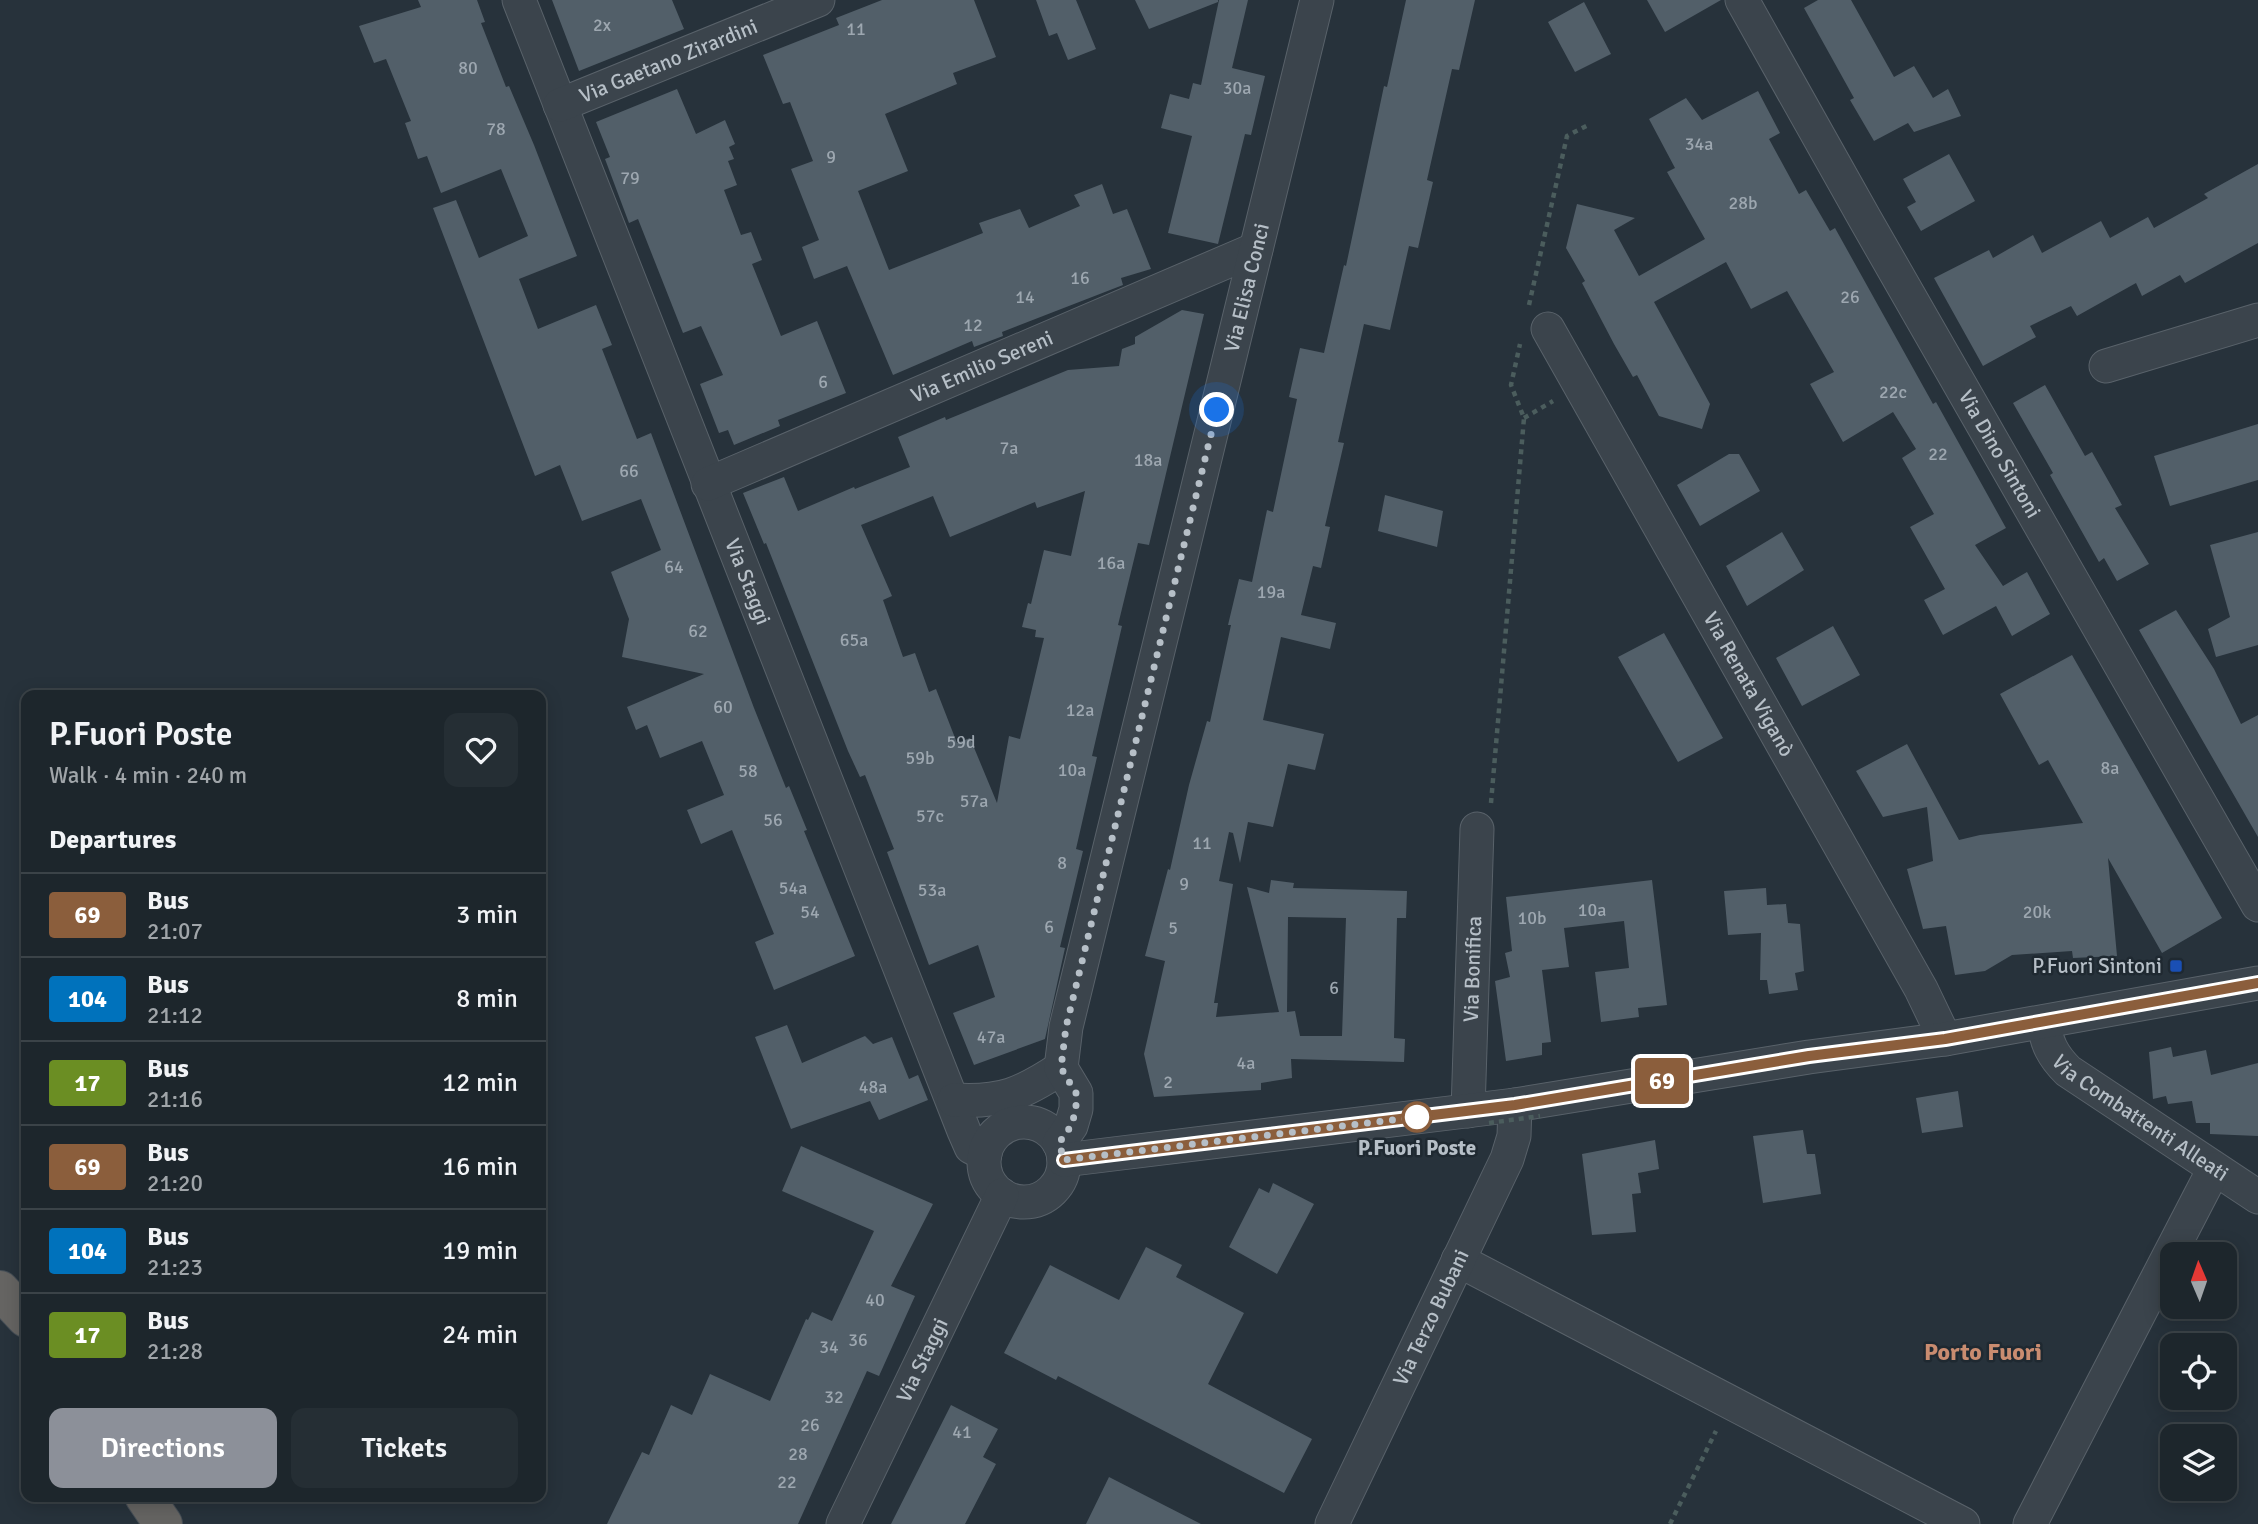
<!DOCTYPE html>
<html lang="en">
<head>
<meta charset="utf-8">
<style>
  body { margin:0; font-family:Signika,sans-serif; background:#252e34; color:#f1f3f6; height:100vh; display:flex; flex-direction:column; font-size:26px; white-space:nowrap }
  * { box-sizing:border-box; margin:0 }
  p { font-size:23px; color:#a0a5a9 }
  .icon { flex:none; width:38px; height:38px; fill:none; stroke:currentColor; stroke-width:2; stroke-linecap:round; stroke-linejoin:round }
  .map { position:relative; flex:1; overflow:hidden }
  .details { position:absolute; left:21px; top:690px; width:525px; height:812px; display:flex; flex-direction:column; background:#1d262c; border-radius:14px; box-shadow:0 4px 18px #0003,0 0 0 2px #3b4348 }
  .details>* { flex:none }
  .badge { padding:0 14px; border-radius:5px; font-size:24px; line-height:46px }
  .needle { width:46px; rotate:358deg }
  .buttons { position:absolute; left:2160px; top:1242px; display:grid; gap:14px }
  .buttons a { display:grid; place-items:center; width:77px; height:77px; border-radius:14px; background:#1d262c; box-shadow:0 4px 18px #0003,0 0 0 2px #3b4348; font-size:35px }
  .you { position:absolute; width:35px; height:35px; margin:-18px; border:5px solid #fff; border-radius:50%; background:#1a73e8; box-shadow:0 0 0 10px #1a73e833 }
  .map>.badge { position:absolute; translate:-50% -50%; box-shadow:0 0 0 4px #fff }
  h2 { padding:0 28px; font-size:26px; line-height:63px }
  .round { display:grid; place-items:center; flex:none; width:74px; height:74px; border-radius:14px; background:#252e34 }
  .overview { display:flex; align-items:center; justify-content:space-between; height:119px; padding:0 28px }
  h1 { font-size:33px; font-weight:600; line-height:52px }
  .primary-button { display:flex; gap:14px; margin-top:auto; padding:14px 28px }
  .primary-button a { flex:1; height:80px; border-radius:14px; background:#8c9099; color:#fff; font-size:28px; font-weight:600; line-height:80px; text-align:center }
  .primary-button a+a { background:#252e34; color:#f1f3f6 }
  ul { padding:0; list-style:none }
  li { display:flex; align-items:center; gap:21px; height:84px; padding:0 28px; border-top:2px solid #3b4348 }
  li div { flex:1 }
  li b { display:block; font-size:26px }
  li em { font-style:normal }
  li .badge { min-width:77px; font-weight:700; text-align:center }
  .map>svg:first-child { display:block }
  .building { fill:#525f69; fill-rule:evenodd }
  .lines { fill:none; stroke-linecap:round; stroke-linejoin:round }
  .minor-casing { stroke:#59626a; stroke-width:35 }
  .trunk-casing { stroke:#464f57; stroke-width:40 }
  .path { stroke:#4b5d5d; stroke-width:4.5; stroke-dasharray:5 5; stroke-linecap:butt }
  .minor { stroke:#3b444c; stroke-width:33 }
  .trunk { stroke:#656462; stroke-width:38 }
  .path-bridge { stroke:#4b5d5d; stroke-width:4.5; stroke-dasharray:5 5; stroke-linecap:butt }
  .line-casing { stroke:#fff; stroke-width:16 }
  .line { stroke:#8b5e3c; stroke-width:10 }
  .walk { stroke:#b6bfc7; stroke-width:7; stroke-dasharray:0 12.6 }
  .transit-dot { fill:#1a4fb4; stroke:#1f2931; stroke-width:2.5 }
  .stop-dot { fill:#fff; stroke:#8b5e3c; stroke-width:3.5 }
  .labels { text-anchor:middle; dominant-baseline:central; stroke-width:5; stroke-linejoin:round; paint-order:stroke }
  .number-label { font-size:18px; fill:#9da7b0 }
  .street-label { font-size:21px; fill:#b6bfc7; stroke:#1f2931 }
  .poi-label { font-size:21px; fill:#b6bfc7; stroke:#1f2931; text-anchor:end }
  .stop-label { font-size:21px; font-weight:bold; fill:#b6bfc7; stroke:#1f2931 }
  .quarter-label { font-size:24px; font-weight:bold; fill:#c98c70; stroke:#1f2931 }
</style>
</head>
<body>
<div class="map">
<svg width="2258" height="1524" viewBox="0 0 2258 1524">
  <rect width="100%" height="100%" fill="#27323b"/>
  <!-- building -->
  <path class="building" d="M 418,0 L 477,0 L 485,22 L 481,23 L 506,87 L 509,86 L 534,145 L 577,256 L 519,279 L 538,329 L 596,305 L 612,345 L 602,349 L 637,439 L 651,433 L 754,708 L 786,788 L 789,786 L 807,830 L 804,831 L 855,956 L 774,990 L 755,942 L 774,934 L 732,830 L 701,844 L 687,810 L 724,795 L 702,741 L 660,758 L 647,725 L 636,730 L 627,707 L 704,674 L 622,657 L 629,619 L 611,572 L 661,550 L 641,499 L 582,521 L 560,465 L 535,476 L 433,208 L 456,200 L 479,258 L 528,236 L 501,169 L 441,193 L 427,156 L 418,159 L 405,123 L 411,121 L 386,59 L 374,63 L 359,26 L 421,7 Z
    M 552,0 L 672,0 L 684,29 L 579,71 Z
    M 882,0 L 974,0 L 996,57 L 953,73 L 957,84 L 885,114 L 908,171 L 858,191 L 889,270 L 983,233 L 979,223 L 1020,209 L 1029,228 L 1080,206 L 1074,195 L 1102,184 L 1113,214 L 1127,209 L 1151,269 L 1121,278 L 1123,285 L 1002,332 L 1003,336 L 974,347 L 972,341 L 893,375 L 847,266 L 814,279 L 802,247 L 819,240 L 791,169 L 813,161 L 790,102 L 783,104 L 763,55 L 839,25 L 836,18 Z
    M 1036,0 L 1076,0 L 1096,49 L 1068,60 L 1057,33 L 1049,36 Z
    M 1135,0 L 1218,0 L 1218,2 L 1149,29 Z
    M 1219,0 L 1248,0 L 1232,68 L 1265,76 L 1251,135 L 1245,134 L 1218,244 L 1168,233 L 1192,136 L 1161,128 L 1170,94 L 1189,99 L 1193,83 L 1201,85 Z
    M 1406,0 L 1475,0 L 1459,70 L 1452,69 L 1427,180 L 1433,182 L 1418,248 L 1409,246 L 1390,330 L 1364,324 L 1338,442 L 1344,443 L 1325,526 L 1330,527 L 1321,568 L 1313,566 L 1301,615 L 1336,623 L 1330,649 L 1281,637 L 1263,720 L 1324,734 L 1315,770 L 1288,764 L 1273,827 L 1248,822 L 1240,863 L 1233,833 L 1229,832 L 1219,881 L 1233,884 L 1214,1003 L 1218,1003 L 1216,1017 L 1279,1012 L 1247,887 L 1269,893 L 1271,880 L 1294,883 L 1293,888 L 1407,891 L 1406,918 L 1397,918 L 1394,1038 L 1405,1039 L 1404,1062 L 1291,1059 L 1292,1078 L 1261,1083 L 1261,1090 L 1154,1097 L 1144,1054 L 1165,961 L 1145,956 L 1168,869 L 1170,870 L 1189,785 L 1207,721 L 1210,722 L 1231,625 L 1228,625 L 1239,579 L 1252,582 L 1267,510 L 1273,512 L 1297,399 L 1289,397 L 1300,348 L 1324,353 L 1344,265 L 1346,266 L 1384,86 L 1387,87 ZM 1288,917 L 1346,918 L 1342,1036 L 1300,1036 L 1295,1011 L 1287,1012 Z
    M 1647,0 L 1721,0 L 1665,32 Z
    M 1818,0 L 1851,0 L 1894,77 L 1914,66 L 1933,98 L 1948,89 L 1961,116 L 1914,132 L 1908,123 L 1874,141 L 1850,100 L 1854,98 L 1804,8 Z
    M 1584,2 L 1611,54 L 1575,72 L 1548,22 Z
    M 677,89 L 696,134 L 725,120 L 735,144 L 729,147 L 734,159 L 728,161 L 737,185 L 724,190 L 741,235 L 751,232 L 762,260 L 752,264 L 781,336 L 817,321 L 846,393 L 778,420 L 780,426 L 734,445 L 728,430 L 719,433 L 700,384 L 723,375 L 701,326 L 683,333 L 638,219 L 629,223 L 605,159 L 610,157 L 596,122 Z
    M 1758,91 L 1780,133 L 1769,139 L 1799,194 L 1806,190 L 1830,231 L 1835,228 L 1933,404 L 1936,402 L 2006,528 L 1975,545 L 2003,586 L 2027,572 L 2050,614 L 2012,636 L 1996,606 L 1943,635 L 1924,600 L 1945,589 L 1910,527 L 1934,514 L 1902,458 L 1916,449 L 1893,412 L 1843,442 L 1810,384 L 1834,372 L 1787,291 L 1751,309 L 1726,262 L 1654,302 L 1710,404 L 1702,429 L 1659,416 L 1637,375 L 1633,377 L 1614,344 L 1582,283 L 1585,281 L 1566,248 L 1577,204 L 1635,218 L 1614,230 L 1639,276 L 1705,239 L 1667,172 L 1675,168 L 1649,119 L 1686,98 L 1702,120 Z
    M 1949,154 L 1975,201 L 1921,231 L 1907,207 L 1916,202 L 1903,179 Z
    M 2258,164 L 2258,243 L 2185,283 L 2180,275 L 2142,296 L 2136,283 L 2077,316 L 2071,306 L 2030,326 L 2036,337 L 1983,366 L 1934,278 L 1989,250 L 1993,258 L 2033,235 L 2042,253 L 2101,221 L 2110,238 L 2148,217 L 2154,228 L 2208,198 L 2204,194 Z
    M 1182,310 L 1204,314 L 1149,545 L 1138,543 L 1118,625 L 1122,626 L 1092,756 L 1097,757 L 1076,849 L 1083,851 L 1060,947 L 1065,948 L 1045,1039 L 974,1065 L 953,1013 L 995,997 L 978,945 L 929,965 L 887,852 L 894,849 L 865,775 L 860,777 L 848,751 L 766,543 L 764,544 L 743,493 L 784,477 L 798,511 L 854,487 L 855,489 L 910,467 L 898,437 L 945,417 L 946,420 L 1068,370 L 1119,366 L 1122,349 L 1135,344 L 1135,337 ZM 1085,491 L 1071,556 L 1044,550 L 1031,604 L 1028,603 L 1022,627 L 1036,630 L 1035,637 L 1044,638 L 1020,739 L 1009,736 L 997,803 L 970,738 L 957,743 L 936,689 L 929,692 L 915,653 L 903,657 L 883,600 L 892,596 L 861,525 L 933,496 L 950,537 L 1035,502 L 1037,508 Z
    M 2045,385 L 2085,456 L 2092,452 L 2122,505 L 2115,508 L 2149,564 L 2117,581 L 2104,558 L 2099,562 L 2050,475 L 2053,473 L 2013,403 Z
    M 2258,424 L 2258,480 L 2170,506 L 2154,456 Z
    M 1729,454 L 1739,454 L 1760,491 L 1700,526 L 1677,485 Z
    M 1385,495 L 1443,511 L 1437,547 L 1378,531 Z
    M 1782,532 L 1804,570 L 1747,606 L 1726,566 Z
    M 2258,532 L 2258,645 L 2216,657 L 2208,629 L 2230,617 L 2210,545 Z
    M 2176,610 L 2214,669 L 2241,724 L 2258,715 L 2258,837 L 2139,630 Z
    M 1833,626 L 1860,675 L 1802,706 L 1776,658 Z
    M 1664,633 L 1723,738 L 1678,762 L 1618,657 Z
    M 2072,655 L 2222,918 L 2162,953 L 2108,858 L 2117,956 L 2073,958 L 2072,951 L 2012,955 L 1985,971 L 1955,975 L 1946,926 L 1923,929 L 1907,869 L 1933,861 L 1927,807 L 1883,817 L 1856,771 L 1907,744 L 1959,840 L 1980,835 L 2083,823 L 2048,760 L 2039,765 L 2000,694 Z
    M 1652,880 L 1667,1005 L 1638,1008 L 1639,1017 L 1601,1022 L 1595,972 L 1629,968 L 1624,921 L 1564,928 L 1569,967 L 1542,970 L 1551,1042 L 1542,1043 L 1542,1055 L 1506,1061 L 1495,981 L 1510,977 L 1505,953 L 1512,951 L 1506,897 Z
    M 1766,888 L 1767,905 L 1786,904 L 1788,923 L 1800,924 L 1804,971 L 1795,973 L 1798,990 L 1769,994 L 1767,980 L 1760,980 L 1761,933 L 1728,935 L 1724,891 Z
    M 787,1025 L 802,1063 L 865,1036 L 873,1044 L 892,1037 L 909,1079 L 918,1075 L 928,1100 L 879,1120 L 870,1101 L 791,1129 L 755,1037 Z
    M 2171,1047 L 2173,1057 L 2206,1050 L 2211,1075 L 2258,1063 L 2258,1136 L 2210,1134 L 2210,1123 L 2196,1123 L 2192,1101 L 2168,1104 L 2166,1096 L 2153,1099 L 2149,1052 Z
    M 1958,1091 L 1963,1127 L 1922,1133 L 1916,1098 Z
    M 1803,1130 L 1807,1154 L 1815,1154 L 1821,1194 L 1763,1203 L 1753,1136 Z
    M 1655,1140 L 1659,1169 L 1638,1173 L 1641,1193 L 1632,1194 L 1636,1232 L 1592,1235 L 1582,1154 Z
    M 801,1146 L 933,1204 L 891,1286 L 915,1296 L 879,1376 L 867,1371 L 798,1524 L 607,1524 L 642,1452 L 649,1455 L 671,1405 L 692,1415 L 710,1374 L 770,1401 L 806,1319 L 808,1320 L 812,1312 L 832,1321 L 874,1231 L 782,1191 Z
    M 1273,1183 L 1314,1204 L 1277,1274 L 1229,1247 L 1259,1188 L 1269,1193 Z
    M 1146,1247 L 1182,1265 L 1176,1277 L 1244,1313 L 1208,1384 L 1312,1439 L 1284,1493 L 1058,1376 L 1056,1380 L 1004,1353 L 1050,1265 L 1119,1300 Z
    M 951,1405 L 998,1429 L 983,1457 L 996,1464 L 965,1524 L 891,1524 Z
    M 1109,1477 L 1201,1524 L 1086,1524 Z"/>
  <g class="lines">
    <defs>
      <g id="minor">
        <path id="s1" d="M 519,0 L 964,1131 L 971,1147 L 985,1154"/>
        <path id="s2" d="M 1742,0 L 1865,219 L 2258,905"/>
        <path id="s3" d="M 560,105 L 818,0"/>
        <path id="s4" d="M 1548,329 L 1921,989 L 1945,1039"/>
        <path d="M 2106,366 L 2258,320"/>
        <path id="s5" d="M 708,484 L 1256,249"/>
        <path id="s6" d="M 2044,1022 C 2046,1043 2053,1056 2068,1071 L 2258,1197"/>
        <path d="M 954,1100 C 1001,1103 1022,1094 1061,1068"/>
        <path id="s7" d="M 1468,1111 L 1477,829"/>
        <circle cx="1024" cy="1162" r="40"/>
        <path id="s8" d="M 1059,1143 L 1071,1126 L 1076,1109 L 1076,1093 L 1061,1068 L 1066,1027 L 1317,0"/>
        <path d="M 1064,1160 L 1515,1105 L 1809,1057 L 1945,1039 L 2258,983"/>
        <path d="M 1458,1260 L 1963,1524"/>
        <path id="s9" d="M 843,1524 L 1002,1195"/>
        <path id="s10" d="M 1332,1524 L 1507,1159 L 1514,1136 L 1515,1105"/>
        <path d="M 2030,1524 L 2214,1169"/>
      </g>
      <path id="trunk" d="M 0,1290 L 26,1318
        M 144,1496 L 163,1524"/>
    </defs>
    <!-- minor casing -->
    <use href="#minor" class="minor-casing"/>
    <!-- trunk casing -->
    <use href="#trunk" class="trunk-casing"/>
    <!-- path -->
    <path class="path" d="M 1529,305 L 1567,136 L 1588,125
      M 1524,418 L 1553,401
      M 1491,803 L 1524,418 L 1511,385 L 1520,344
      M 1670,1524 L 1716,1431"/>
    <!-- minor -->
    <use href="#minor" class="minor"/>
    <!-- trunk -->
    <use href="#trunk" class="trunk"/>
    <!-- path-bridge -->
    <path class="path-bridge" d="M 1489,1123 L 1540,1116"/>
  </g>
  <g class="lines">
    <defs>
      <path id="line" d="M 1064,1160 L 1515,1105 L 1809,1056 L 1945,1039 L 2258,983"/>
    </defs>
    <!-- line casing -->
    <use href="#line" class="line-casing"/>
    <!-- line -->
    <use href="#line" class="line"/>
    <!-- walk -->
    <path class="walk" d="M 1217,410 L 1066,1027 L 1061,1068 L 1076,1093 L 1076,1110 L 1071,1126 L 1059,1143 L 1064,1160 L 1417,1117"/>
  </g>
  <!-- markers -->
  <rect class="transit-dot" x="2169" y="959" width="14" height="14" rx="3.5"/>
  <circle class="stop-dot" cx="1417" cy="1117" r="14"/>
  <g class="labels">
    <!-- number labels -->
    <g class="number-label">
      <text x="602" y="25">2x</text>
      <text x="856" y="29">11</text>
      <text x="468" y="68">80</text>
      <text x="1237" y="88">30a</text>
      <text x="496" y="129">78</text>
      <text x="1699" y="144">34a</text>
      <text x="831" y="157">9</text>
      <text x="630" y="178">79</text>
      <text x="1743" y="203">28b</text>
      <text x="1080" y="278">16</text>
      <text x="1025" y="297">14</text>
      <text x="1850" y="297">26</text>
      <text x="973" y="325">12</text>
      <text x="823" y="382">6</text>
      <text x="1893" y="392">22c</text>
      <text x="1009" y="448">7a</text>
      <text x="1938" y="454">22</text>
      <text x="1148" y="460">18a</text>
      <text x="629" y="471">66</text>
      <text x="1111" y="563">16a</text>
      <text x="674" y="567">64</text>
      <text x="1271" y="592">19a</text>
      <text x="698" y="631">62</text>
      <text x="854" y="640">65a</text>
      <text x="723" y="707">60</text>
      <text x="1080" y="710">12a</text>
      <text x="961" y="742">59d</text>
      <text x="920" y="758">59b</text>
      <text x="2110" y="768">8a</text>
      <text x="1072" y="770">10a</text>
      <text x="748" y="771">58</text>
      <text x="974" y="801">57a</text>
      <text x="930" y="816">57c</text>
      <text x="773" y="820">56</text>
      <text x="1202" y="843">11</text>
      <text x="1062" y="863">8</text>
      <text x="1184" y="884">9</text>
      <text x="793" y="888">54a</text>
      <text x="932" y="890">53a</text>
      <text x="1592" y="910">10a</text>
      <text x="810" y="912">54</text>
      <text x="2037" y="912">20k</text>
      <text x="1532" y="918">10b</text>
      <text x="1049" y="927">6</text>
      <text x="1173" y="928">5</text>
      <text x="1334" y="988">6</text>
      <text x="991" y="1037">47a</text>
      <text x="1246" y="1063">4a</text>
      <text x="1168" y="1082">2</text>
      <text x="873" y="1087">48a</text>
      <text x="875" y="1300">40</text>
      <text x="858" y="1340">36</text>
      <text x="829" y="1347">34</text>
      <text x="834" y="1397">32</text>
      <text x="810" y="1425">26</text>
      <text x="962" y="1432">41</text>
      <text x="798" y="1454">28</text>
      <text x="787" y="1482">22</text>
    </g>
    <!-- street labels -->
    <g class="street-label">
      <text stroke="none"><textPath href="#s3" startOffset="117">Via Gaetano Zirardini</textPath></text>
      <text stroke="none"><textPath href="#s8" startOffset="886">Via Elisa Conci</textPath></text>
      <text stroke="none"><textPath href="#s5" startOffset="298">Via Emilio Sereni</textPath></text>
      <text stroke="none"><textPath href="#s2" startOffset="522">Via Dino Sintoni</textPath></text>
      <text stroke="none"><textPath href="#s1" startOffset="625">Via Staggi</textPath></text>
      <text stroke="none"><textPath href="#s4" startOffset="408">Via Renata Viganò</textPath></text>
      <text stroke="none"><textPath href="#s7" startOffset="142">Via Bonifica</textPath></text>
      <text stroke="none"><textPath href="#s6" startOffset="142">Via Combattenti Alleati</textPath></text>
      <text stroke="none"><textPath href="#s10" startOffset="229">Via Terzo Bubani</textPath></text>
      <text stroke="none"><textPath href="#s9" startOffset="182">Via Staggi</textPath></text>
    </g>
    <!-- poi labels -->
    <g class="poi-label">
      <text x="2162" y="966">P.Fuori Sintoni</text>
    </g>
    <!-- stop labels -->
    <g class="stop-label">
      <text x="1417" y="1148">P.Fuori Poste</text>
    </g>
    <!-- quarter labels -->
    <g class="quarter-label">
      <text x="1983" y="1352">Porto Fuori</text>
    </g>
  </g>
</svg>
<div class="buttons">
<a><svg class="needle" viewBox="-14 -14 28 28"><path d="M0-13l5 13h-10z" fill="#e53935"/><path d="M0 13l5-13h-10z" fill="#a0a5a9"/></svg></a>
<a><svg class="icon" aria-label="locate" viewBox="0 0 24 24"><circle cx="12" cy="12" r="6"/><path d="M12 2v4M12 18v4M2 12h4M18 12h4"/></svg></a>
<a><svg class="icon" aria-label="layers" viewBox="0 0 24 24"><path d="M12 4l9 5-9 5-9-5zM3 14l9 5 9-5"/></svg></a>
</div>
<div class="you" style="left:1217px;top:410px"></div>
<b class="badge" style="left:1662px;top:1081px;background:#8b5e3c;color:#fff">69</b>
<section class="details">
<div class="overview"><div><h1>P.Fuori Poste</h1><p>Walk · 4 min · 240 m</p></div><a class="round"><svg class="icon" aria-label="heart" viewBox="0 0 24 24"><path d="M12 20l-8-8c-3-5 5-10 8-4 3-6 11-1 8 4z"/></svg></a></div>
<h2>Departures</h2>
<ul>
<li><span class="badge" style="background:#8b5e3c;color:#fff">69</span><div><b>Bus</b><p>21:07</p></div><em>3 min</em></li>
<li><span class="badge" style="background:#0072bc;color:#fff">104</span><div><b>Bus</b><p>21:12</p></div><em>8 min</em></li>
<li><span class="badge" style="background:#6b8e23;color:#fff">17</span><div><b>Bus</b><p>21:16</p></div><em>12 min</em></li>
<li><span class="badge" style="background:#8b5e3c;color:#fff">69</span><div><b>Bus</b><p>21:20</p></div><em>16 min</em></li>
<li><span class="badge" style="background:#0072bc;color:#fff">104</span><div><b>Bus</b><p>21:23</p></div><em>19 min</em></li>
<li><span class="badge" style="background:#6b8e23;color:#fff">17</span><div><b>Bus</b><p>21:28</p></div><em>24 min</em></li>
</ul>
<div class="primary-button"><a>Directions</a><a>Tickets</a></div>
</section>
</div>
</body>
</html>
